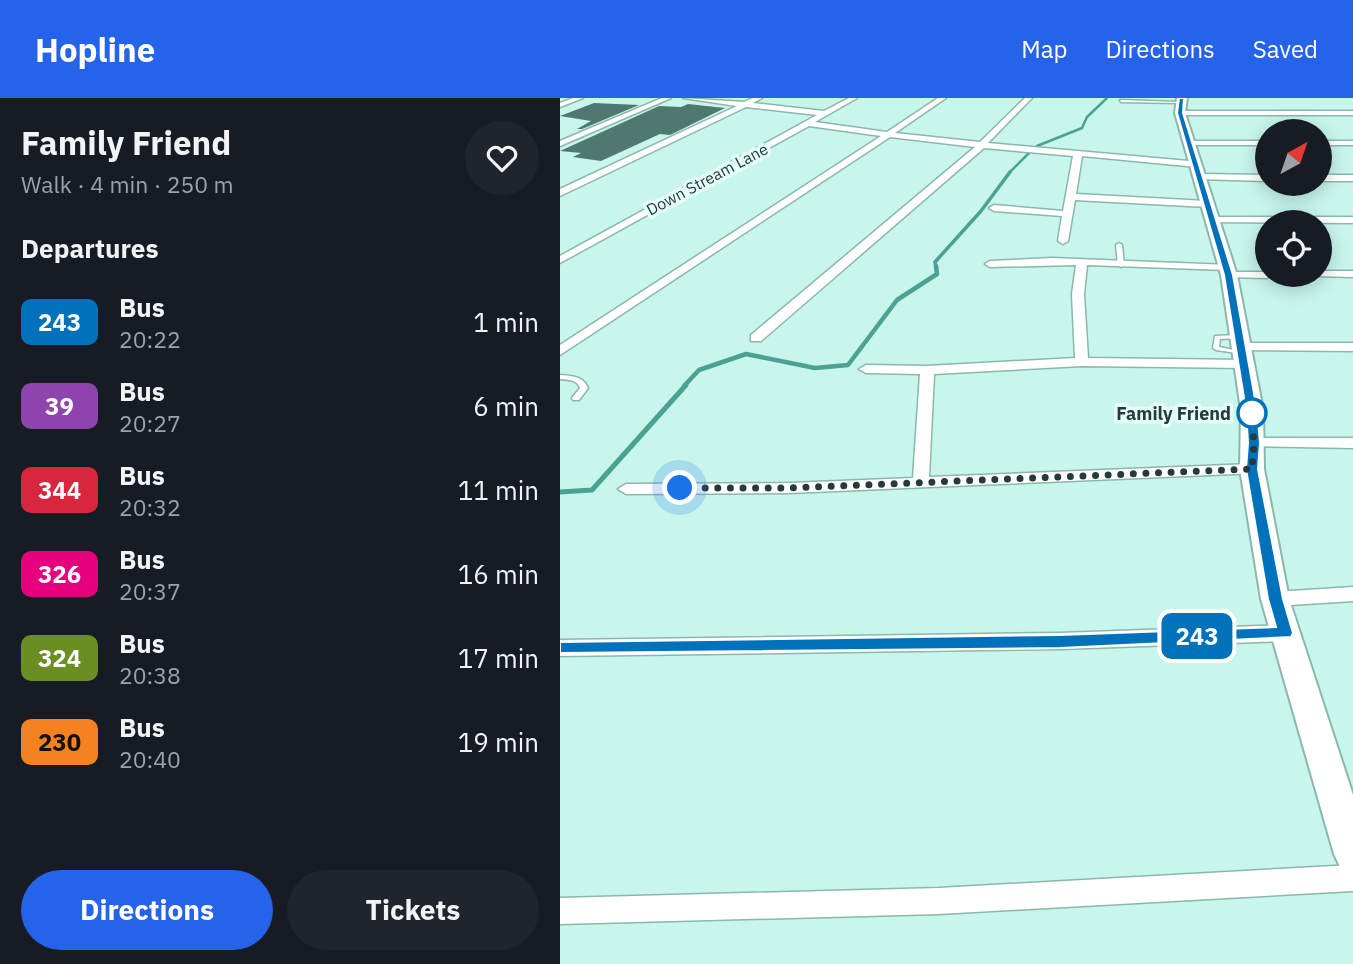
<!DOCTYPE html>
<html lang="en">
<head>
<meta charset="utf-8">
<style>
  body { margin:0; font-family:"IBM Plex Sans",sans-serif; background:#20242c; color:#f1f3f6; height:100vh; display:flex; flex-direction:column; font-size:26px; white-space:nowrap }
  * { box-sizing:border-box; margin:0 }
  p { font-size:23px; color:#9ea1a6 }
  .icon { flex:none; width:38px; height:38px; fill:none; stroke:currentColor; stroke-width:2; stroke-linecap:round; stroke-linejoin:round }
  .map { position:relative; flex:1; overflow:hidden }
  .sheet { display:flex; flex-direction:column; background:#171b24; width:560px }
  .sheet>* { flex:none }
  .badge { padding:0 14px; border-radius:10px; font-size:24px; line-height:46px }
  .needle { width:46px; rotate:40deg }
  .controls { position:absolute; left:695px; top:21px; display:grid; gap:14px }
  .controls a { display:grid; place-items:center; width:77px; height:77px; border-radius:50%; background:#171b24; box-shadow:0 4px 18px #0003; font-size:35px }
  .you { position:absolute; width:35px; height:35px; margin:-18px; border:5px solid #fff; border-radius:50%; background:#1a73e8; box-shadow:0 0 0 10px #1a73e833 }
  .map>.badge { position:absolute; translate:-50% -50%; box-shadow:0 0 0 4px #fff }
  h2 { padding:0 21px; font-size:26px; line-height:63px }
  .round { display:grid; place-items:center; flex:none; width:74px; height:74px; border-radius:37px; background:#20242c }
  .head { display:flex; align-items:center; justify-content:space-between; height:119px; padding:0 21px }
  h1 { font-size:33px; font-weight:700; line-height:52px }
  .action { display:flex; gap:14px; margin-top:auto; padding:14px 21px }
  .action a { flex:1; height:80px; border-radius:42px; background:#2563eb; color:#fff; font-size:28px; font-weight:700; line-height:80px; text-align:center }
  .action a+a { background:#20242c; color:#f1f3f6 }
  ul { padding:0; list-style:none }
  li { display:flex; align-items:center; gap:21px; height:84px; padding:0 21px }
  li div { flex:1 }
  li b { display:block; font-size:26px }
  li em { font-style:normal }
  li .badge { min-width:77px; font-weight:700; text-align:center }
  header { display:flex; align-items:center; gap:42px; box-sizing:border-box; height:98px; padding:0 35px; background:#2563eb; color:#fff }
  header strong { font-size:33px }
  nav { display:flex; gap:38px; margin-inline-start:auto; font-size:24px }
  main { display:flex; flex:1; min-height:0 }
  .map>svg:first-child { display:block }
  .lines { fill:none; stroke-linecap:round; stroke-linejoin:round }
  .stream-far3 { stroke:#4ba293; stroke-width:2.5 }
  .stream-far2 { stroke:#4ba293; stroke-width:3.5 }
  .stream-far1 { stroke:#4ba293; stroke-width:4.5 }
  .stream { stroke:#4ba293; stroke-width:5 }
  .building { fill:#4f7970 }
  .lane-casing { stroke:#8bb7ad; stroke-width:3 }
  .street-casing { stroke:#8bb7ad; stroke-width:3 }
  .secondary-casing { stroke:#8bb7ad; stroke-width:4 }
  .lane { fill:#fff; fill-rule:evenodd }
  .street { fill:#fff; fill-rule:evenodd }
  .secondary { fill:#fff; fill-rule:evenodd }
  .line { fill:#0072bc; stroke:#fff; stroke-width:2 }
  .walk { stroke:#283a37; stroke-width:7; stroke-dasharray:0 12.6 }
  .stop-dot { fill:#fff; stroke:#0072bc; stroke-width:3.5 }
  .labels { text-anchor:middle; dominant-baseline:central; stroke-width:7; stroke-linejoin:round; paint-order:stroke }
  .far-street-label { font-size:16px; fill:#283a37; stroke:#e4fff8 }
  .stop-label { font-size:18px; font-weight:bold; fill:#283a37; stroke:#e4fff8; text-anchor:end }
</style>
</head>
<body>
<header>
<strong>Hopline</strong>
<nav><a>Map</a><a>Directions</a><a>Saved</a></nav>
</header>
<main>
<section class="sheet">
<div class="head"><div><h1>Family Friend</h1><p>Walk · 4 min · 250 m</p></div><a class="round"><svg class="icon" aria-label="heart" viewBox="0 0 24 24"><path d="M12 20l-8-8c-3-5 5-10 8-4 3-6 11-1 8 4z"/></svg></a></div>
<h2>Departures</h2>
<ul>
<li><span class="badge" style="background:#0072bc;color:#fff">243</span><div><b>Bus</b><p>20:22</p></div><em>1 min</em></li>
<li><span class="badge" style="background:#8e44ad;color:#fff">39</span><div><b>Bus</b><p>20:27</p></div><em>6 min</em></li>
<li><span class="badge" style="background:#d7263d;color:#fff">344</span><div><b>Bus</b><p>20:32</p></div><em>11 min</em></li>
<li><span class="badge" style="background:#e6007e;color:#fff">326</span><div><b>Bus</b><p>20:37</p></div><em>16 min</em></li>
<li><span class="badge" style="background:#6b8e23;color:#fff">324</span><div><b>Bus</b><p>20:38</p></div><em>17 min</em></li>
<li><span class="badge" style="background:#f58220;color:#111">230</span><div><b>Bus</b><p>20:40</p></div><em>19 min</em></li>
</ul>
<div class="action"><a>Directions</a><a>Tickets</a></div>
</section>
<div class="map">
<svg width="793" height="866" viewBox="0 0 793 866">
  <rect width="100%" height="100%" fill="#c8f6ec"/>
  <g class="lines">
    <!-- stream-far3 -->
    <path class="stream-far3" d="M 477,48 L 522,30 L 527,19 L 547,0
      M 449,75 L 469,55"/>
    <!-- stream-far2 -->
    <path class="stream-far2" d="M 376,170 L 375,164 L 421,113 L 450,74"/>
    <!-- stream-far1 -->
    <path class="stream-far1" d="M 124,288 L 139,272 L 186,256 L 255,270 L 288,267 L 337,202 L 377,176 L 376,168"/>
    <!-- stream -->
    <path class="stream" d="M 0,394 L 32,392 L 126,287"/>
  </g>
  <!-- building -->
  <path class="building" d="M 34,5 L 79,7 L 22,31 L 17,31 L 31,23 L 0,18 Z
    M 128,6 L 165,10 L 110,37 L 100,36 L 41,63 L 13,59 L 21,55 L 0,53 L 99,8 L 121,9 Z"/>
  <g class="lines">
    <defs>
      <path id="lane" d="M 560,2 L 619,4 L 621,5 L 561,4 Z
        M 559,145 L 562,147 L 564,167 L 561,169 L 558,167 L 556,147 Z
        M 679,237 L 682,239 L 681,240 L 660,241 L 659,249 L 684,254 L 684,256 L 656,252 L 653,250 L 655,238 Z
        M 0,277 C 12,278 23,278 28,290 L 19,302 L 13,302 L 12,300 L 20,290 C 17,281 8,282 0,281 Z"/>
      <path id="street" d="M 13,0 L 23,0 L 0,9 L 0,5 Z
        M 102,0 L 111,0 L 0,48 L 0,43 Z
        M 123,0 L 184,4 L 193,0 L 202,0 L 193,5 L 264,13 L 289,0 L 297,0 L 255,24 L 327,34 L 378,0 L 386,0 L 335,35 L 420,44 L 465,0 L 472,0 L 428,45 L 640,64 L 637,69 L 522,58 L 516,96 L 647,103 L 652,106 L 647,109 L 515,102 L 508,143 L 503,146 L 498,143 L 502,118 L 434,113 L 429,110 L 434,107 L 503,113 L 513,58 L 424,50 L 201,243 L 191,243 L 191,237 L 415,49 L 330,39 L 0,257 L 0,247 L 321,38 L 249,28 L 0,165 L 0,158 L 257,17 L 186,9 L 0,98 L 0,91 L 177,8 Z
        M 620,13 L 793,13 L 793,17 L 617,17 Z
        M 627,43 L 707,43 L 707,47 L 630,47 Z
        M 760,43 L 793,43 L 793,47 L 760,47 Z
        M 640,76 L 707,77 L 707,83 L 637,81 L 637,77 Z
        M 760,77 L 793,77 L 793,83 L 760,83 Z
        M 652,119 L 793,119 L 793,125 L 648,124 L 648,120 Z
        M 492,160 L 670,167 L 672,169 L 666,172 L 527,167 L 524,196 L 528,260 L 686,262 L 693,266 L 686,270 L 522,268 L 374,276 L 369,379 L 692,366 L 700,371 L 698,375 L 229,395 L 66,396 L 58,391 L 66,386 L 229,385 L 353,380 L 360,276 L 306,275 L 299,271 L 306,267 L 367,268 L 515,260 L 512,196 L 516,167 L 430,169 L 425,166 L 430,163 Z
        M 760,173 L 793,173 L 793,179 L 756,178 Z
        M 669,174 L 707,174 L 707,177 L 713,177 L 707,180 L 665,179 L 663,177 Z
        M 681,245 L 793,245 L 793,253 L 676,252 L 674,249 Z
        M 694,340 L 793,340 L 793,350 L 689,348 L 686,345 L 689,342 Z
        M 793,489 L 793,503 L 715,508 L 708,506 L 705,501 L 708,496 L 715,494 Z
        M 725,527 L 732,529 L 735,535 L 732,541 L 725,543 L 500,551 L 0,558 L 0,542 L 500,535 Z
        M 793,767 L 793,793 L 379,816 L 0,826 L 0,800 L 379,790 Z"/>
      <path id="secondary" d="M 617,0 L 627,0 L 625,15 L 677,177 L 703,312 L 704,371 L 729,501 L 793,697 L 793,775 L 780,769 L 774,756 L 701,501 L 680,371 L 681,312 L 661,177 L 615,15 Z"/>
    </defs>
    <!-- lane casing -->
    <use href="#lane" class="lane-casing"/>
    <!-- street casing -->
    <use href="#street" class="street-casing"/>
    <!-- secondary casing -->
    <use href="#secondary" class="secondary-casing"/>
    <!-- lane -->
    <use href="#lane" class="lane"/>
    <!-- street -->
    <use href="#street" class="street"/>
    <!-- secondary -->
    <use href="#secondary" class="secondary"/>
  </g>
  <!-- line -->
  <path class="line" d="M 619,0 L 624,0 L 623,15 L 673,177 L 697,312 L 700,345 L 698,371 L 723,501 L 733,535 L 731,539 L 500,550 L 0,555 L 0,544 L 500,537 L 716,529 L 708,501 L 686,371 L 688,345 L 686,312 L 664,177 L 617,15 Z"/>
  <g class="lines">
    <!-- walk -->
    <path class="walk" d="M 120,390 L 229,390 L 692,371 L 694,345 L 691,312 L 692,315"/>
  </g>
  <!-- markers -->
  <circle class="stop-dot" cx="692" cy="315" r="14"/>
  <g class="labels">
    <!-- far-street labels -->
    <g class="far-street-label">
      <text transform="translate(147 81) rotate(-28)">Down Stream Lane</text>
    </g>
    <!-- stop labels -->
    <g class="stop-label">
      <text x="671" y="315">Family Friend</text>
    </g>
  </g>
</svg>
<div class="controls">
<a><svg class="needle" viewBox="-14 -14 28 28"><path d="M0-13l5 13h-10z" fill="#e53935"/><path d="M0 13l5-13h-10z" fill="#9ea1a6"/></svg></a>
<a><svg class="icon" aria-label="locate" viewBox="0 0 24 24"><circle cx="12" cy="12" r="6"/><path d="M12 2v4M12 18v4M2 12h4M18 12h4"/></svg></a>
</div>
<div class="you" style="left:120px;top:390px"></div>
<b class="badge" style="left:637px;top:538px;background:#0072bc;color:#fff">243</b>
</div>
</main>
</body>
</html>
